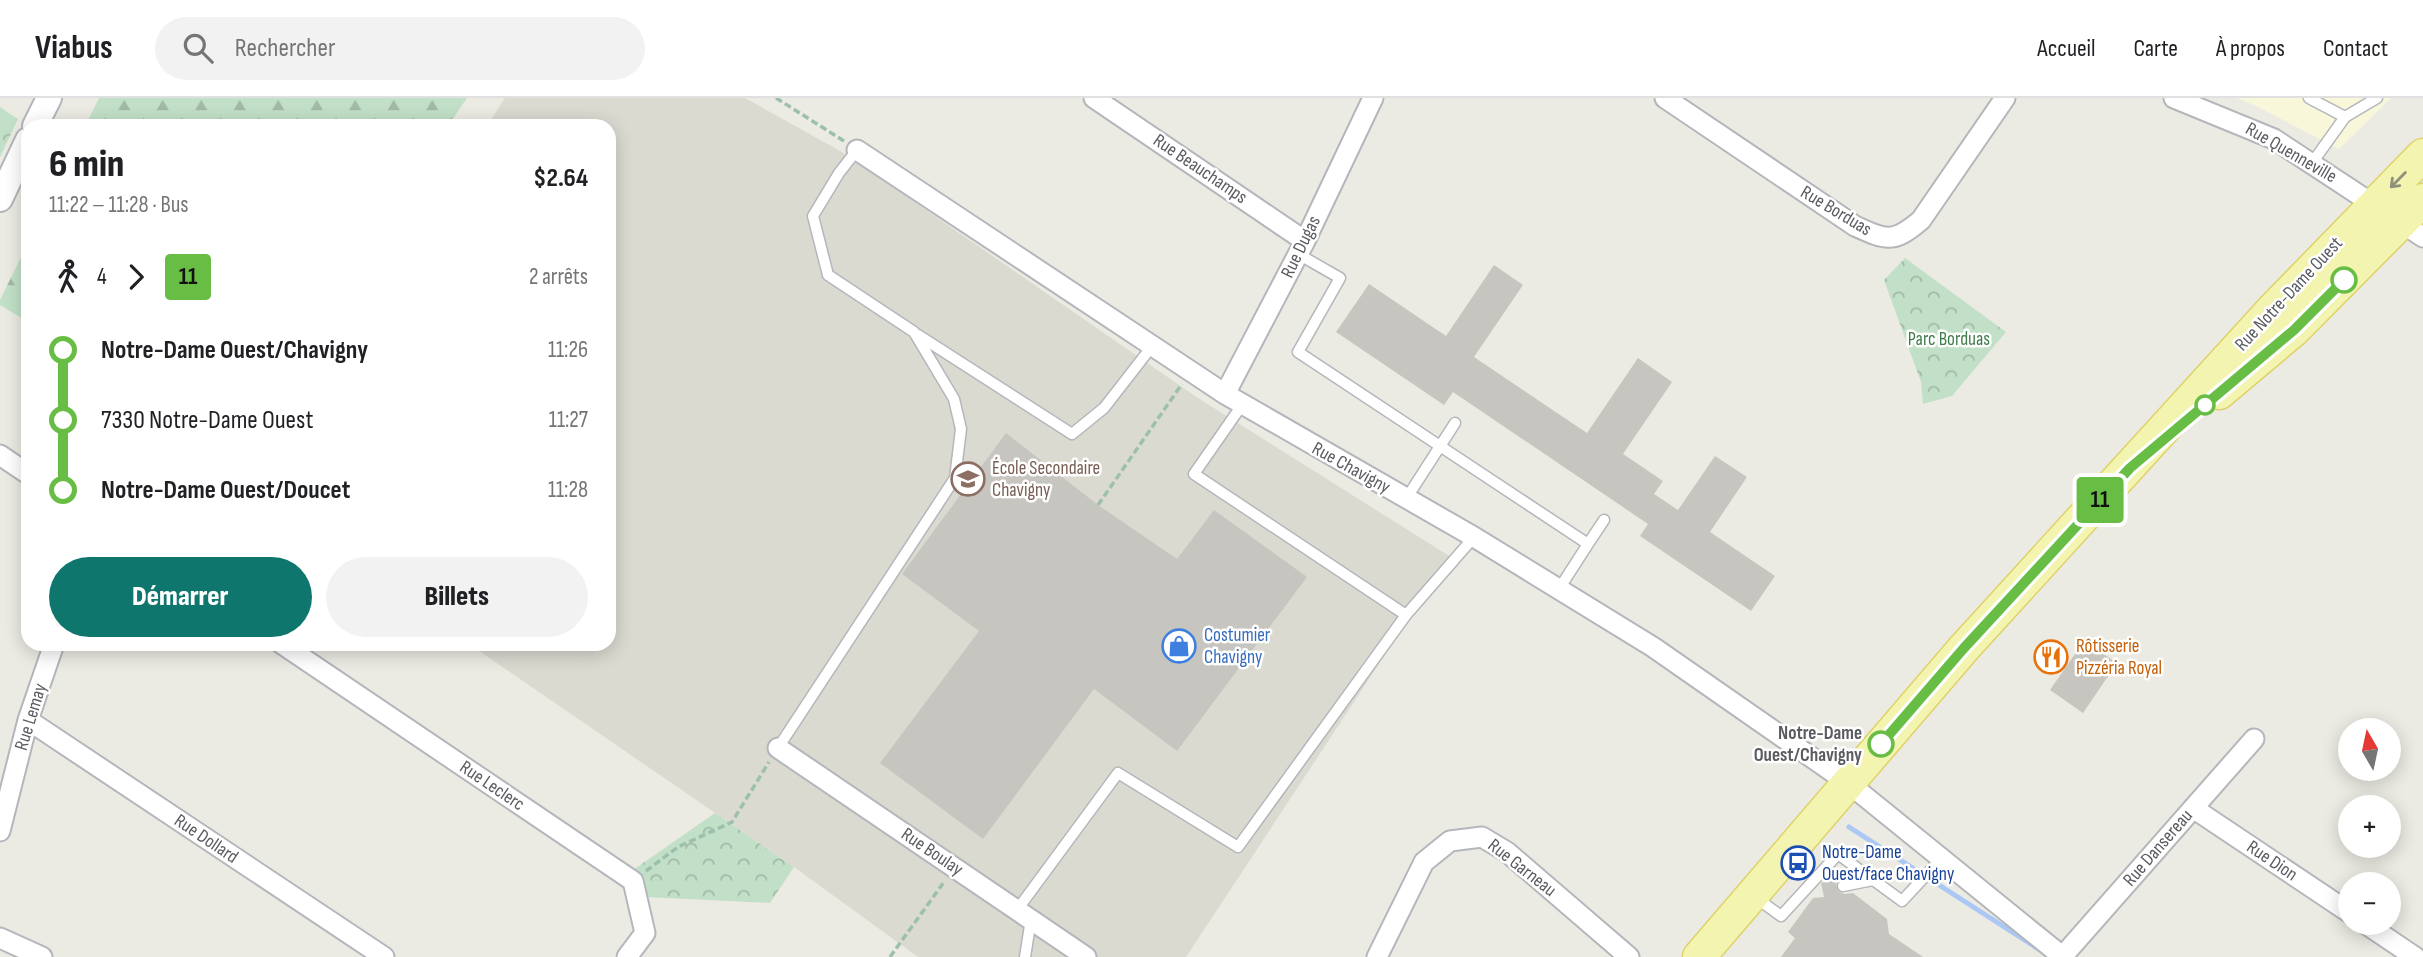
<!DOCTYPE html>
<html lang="fr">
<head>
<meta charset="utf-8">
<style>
  body { margin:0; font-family:"Sofia Sans Condensed",sans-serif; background:#f2f2f2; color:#202124; height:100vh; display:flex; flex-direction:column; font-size:26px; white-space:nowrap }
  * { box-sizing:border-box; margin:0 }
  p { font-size:23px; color:#757577 }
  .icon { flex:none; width:38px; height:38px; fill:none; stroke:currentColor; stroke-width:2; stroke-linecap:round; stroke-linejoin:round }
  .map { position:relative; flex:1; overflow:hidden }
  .side { position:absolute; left:21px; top:21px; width:595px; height:532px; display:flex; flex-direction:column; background:#fff; border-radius:21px; box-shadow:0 4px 18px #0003 }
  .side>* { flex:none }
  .badge { padding:0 14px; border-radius:5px; font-size:24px; line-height:46px }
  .needle { width:46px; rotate:351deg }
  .tools { position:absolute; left:2338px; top:620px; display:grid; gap:14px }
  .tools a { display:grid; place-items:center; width:63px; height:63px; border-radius:50%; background:#fff; box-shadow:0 4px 18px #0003; font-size:35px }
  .map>.badge { position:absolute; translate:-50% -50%; box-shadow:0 0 0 4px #fff }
  .legs { display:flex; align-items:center; gap:10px; height:77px; padding:0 28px; font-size:23px }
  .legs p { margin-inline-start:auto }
  .headline { display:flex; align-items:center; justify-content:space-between; height:119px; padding:0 28px }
  h1 { font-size:38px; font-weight:800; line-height:52px }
  .button { display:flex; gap:14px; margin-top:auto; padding:14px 28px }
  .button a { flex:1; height:80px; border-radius:42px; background:#0f766e; color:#fff; font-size:28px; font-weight:800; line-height:80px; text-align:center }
  .button a+a { background:#f2f2f2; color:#202124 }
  ul { padding:0 28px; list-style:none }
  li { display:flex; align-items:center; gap:24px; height:70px; font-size:26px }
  li i { display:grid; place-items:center; width:10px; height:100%; margin:0 9px; background:currentColor }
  li i::after { content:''; width:18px; height:18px; margin:-9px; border:5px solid; border-radius:50%; background:#fff }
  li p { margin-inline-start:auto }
  li:first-child i { background:linear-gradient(#0000 50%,currentColor 0) }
  li:last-child i { background:linear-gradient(currentColor 50%,#0000 0) }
  header { display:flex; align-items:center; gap:42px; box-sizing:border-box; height:98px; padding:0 35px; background:#fff; border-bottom:2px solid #e0e0e0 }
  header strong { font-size:33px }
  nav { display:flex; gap:38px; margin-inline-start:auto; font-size:24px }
  .search { width:490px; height:63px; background:#f2f2f2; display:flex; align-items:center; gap:18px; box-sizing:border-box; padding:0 24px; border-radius:38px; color:#757577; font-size:26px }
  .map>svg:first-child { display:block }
  .commercial { fill:#f9f7da }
  .education { fill:#dbdad1 }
  .forest { fill:url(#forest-firs) }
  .park { fill:url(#park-crowns) }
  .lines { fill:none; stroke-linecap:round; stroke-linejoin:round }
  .stream { stroke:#abc7f3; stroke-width:5 }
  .building { fill:#c7c5bf }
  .service-casing { stroke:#b5b6bb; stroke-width:13 }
  .minor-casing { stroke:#b5b6bb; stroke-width:23 }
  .tertiary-casing { stroke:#b5b6bb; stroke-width:28 }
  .primary-casing { stroke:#ded269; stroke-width:35 }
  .path { stroke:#9cc0ad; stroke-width:3.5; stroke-dasharray:7 3.5; stroke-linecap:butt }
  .service { stroke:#fff; stroke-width:10 }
  .minor { stroke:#fff; stroke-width:19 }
  .tertiary { stroke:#fff; stroke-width:24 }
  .primary { stroke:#f3f4af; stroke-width:32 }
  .oneway { stroke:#90917c }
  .line-1-casing { stroke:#fff; stroke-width:16 }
  .line-1 { stroke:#68bd45; stroke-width:10 }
  .stop-1-dot { fill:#fff; stroke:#68bd45; stroke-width:3.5 }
  .labels { text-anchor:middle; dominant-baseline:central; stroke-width:5; stroke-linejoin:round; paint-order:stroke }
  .street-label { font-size:19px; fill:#5b5c61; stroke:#fff }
  .park-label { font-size:19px; fill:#3f7c4c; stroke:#fff }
  .education-label { font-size:19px; fill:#785e54; stroke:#fff; text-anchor:start }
  .shop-label { font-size:19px; fill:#366cbe; stroke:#fff; text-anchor:start }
  .food-label { font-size:19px; fill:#c56008; stroke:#fff; text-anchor:start }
  .stop-label { font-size:19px; font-weight:bold; fill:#5b5c61; stroke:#fff; text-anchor:end }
  .transit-label { font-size:19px; fill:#164399; stroke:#fff; text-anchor:start }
</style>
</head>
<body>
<header>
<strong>Viabus</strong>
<div class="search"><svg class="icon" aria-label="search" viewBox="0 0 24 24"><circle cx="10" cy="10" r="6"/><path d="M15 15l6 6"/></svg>Rechercher</div>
<nav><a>Accueil</a><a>Carte</a><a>À propos</a><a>Contact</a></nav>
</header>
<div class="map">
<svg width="2423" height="859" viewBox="0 0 2423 859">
  <defs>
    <pattern id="forest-firs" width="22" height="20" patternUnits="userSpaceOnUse" patternTransform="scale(1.75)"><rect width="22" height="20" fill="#c2e0c7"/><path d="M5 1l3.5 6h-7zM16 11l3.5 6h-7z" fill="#a1b9a5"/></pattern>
    <pattern id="park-crowns" width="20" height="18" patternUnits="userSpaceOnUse" patternTransform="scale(1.75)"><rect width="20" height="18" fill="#c2e0c7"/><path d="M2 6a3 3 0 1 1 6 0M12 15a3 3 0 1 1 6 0" fill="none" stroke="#a1b9a5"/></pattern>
  </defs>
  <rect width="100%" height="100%" fill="#ebebe3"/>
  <!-- commercial -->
  <path class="commercial" d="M 2237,0 L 2391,0 L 2339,51 L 2254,7 Z"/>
  <!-- education -->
  <path class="education" d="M 505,0 L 745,0 L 842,54 L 1198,300 L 1454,461 L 1398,537 L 1186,859 L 918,859 L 794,769 L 469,546 L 609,546 L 609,28 L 487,28 Z"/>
  <!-- forest -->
  <path class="forest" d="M 99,0 L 467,0 L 448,28 L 85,28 Z
    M 28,145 L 28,224 L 0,207 L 0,202 Z"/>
  <!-- park -->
  <path class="park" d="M 0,9 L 18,21 L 0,59 Z
    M 1905,160 L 2006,234 L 1952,298 L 1923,306 L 1921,284 L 1884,182 Z
    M 715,715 L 794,769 L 770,805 L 646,799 L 633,772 Z"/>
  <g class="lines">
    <!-- stream -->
    <path class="stream" d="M 1849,729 L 2040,852"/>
  </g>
  <!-- building -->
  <path class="building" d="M 1494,167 L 1523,187 L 1474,259 L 1587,335 L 1638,260 L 1672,284 L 1623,356 L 1663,383 L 1654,396 L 1678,412 L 1715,358 L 1747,379 L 1710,434 L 1775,478 L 1751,513 L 1640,438 L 1648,426 L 1453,294 L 1444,307 L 1336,234 L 1369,186 L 1446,238 Z
    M 1006,335 L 1098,407 L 1177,461 L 1214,412 L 1307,479 L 1177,653 L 1094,591 L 983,741 L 880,665 L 979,533 L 902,476 Z
    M 2084,543 L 2117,565 L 2083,615 L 2050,592 Z
    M 1840,781 L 1836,786 L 1838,793 L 1844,796 L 1853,795 L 1887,821 L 1889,836 L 1923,859 L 1781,859 L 1795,840 L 1788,834 L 1813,800 L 1824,799 L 1821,785 Z"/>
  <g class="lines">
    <defs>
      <path id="service" d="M 2309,0 L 2345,19 L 2312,65
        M 2345,19 L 2377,0
        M 1298,156 L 1340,180 L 1298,254 L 1588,446 L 1559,491
        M 918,237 L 1072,336 L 1104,310 L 1153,247
        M 1242,307 L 1194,376 L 1406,517
        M 1406,401 L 1455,325
        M 1588,446 L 1604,422
        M 778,650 L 955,380 L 961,331 L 954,301 L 914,234 L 828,177 L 813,118 L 839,75 L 857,52
        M 1843,788 L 1873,782
        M 1755,799 L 1781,818 L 1838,756 L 1902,803 L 1942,760
        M 1017,812 L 1118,675 L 1238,749 L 1406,517 L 1474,439
        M 1025,859 L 1031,821"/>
      <path id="minor" d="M 1094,0 L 1305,143
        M 1665,0 L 1855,128 C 1886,142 1893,146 1921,122 L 2005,0
        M 2174,0 L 2274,41 L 2423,139
        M 857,52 L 1225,296 L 1474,439 L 1653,549 L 1847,684 L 2063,859
        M 1225,296 L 1305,143 L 1373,0
        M 0,357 L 28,376
        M 282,546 L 633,783 L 645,835 L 627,859
        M 28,622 L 384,859
        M 778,650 L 1086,859
        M 2193,710 L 2350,815
        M 0,733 L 28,622 L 54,546
        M 2363,824 L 2415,859
        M 0,840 L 42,859
        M 1377,859 L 1424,764 L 1450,743 L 1482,739 L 1507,754 L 1629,859
        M 2062,859 L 2254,641"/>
      <path id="tertiary" d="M 35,28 L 49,0
        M 0,101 L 28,42"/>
      <path id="primary" d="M 2219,295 L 2294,232 L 2423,102
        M 1699,859 L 1964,550 L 2272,212 L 2423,57"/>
    </defs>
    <!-- service casing -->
    <use href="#service" class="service-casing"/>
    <!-- minor casing -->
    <use href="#minor" class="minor-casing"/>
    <!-- tertiary casing -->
    <use href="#tertiary" class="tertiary-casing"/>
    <!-- primary casing -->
    <use href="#primary" class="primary-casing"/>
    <!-- path -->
    <path class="path" d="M 776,0 L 844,43
      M 1098,407 L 1182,286
      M 646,773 L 678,749 L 732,724 L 769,664
      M 890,859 L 944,784"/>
    <!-- service -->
    <use href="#service" class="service"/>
    <!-- minor -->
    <use href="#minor" class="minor"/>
    <!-- tertiary -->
    <use href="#tertiary" class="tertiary"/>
    <!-- primary -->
    <use href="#primary" class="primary"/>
  </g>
  <!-- one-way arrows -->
  <defs><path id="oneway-shaft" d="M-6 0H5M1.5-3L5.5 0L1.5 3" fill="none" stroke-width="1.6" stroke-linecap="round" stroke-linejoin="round" transform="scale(1.75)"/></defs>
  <use class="oneway" href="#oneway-shaft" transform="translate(2398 82) rotate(135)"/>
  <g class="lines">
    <defs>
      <path id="line-1" d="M 1881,646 L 1964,550 L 2130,370 L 2294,232 L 2344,182"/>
    </defs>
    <!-- line-1 casing -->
    <use href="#line-1" class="line-1-casing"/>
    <!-- line-1 -->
    <use href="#line-1" class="line-1"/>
  </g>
  <!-- icons -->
  <defs>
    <symbol id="school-ring" viewBox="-11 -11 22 22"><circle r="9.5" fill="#fff" stroke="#8d6e63" stroke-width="1.5"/><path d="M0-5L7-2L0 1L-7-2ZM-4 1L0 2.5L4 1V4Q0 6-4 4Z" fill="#8d6e63"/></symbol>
    <symbol id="shop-ring" viewBox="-11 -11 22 22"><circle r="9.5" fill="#fff" stroke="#3f7fe0" stroke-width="1.5"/><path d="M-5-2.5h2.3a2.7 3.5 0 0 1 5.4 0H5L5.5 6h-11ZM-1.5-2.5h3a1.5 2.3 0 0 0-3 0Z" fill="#3f7fe0"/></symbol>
    <symbol id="restaurant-ring" viewBox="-11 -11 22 22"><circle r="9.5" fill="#fff" stroke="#e8710a" stroke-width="1.5"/><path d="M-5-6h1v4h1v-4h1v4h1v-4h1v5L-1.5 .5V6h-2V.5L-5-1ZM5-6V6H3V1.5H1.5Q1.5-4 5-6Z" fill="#e8710a"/></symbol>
    <symbol id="bus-ring" viewBox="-11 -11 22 22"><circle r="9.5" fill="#fff" stroke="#1a4fb4" stroke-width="1.5"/><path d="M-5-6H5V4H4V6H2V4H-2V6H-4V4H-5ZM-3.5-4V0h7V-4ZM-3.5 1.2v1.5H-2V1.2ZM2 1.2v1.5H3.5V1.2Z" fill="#1a4fb4"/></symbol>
  </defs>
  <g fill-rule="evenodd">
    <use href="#school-ring" x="949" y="362" width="38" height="38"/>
    <use href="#shop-ring" x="1160" y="529" width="38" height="38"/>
    <use href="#restaurant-ring" x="2032" y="540" width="38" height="38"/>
    <use href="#bus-ring" x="1779" y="746" width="38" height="38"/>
  </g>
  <!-- markers -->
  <g class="stop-1-dot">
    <circle cx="2344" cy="182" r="12"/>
    <circle cx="2205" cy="307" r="9"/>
    <circle cx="1881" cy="646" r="12"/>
  </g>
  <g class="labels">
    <!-- street labels -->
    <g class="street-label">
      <text transform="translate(2291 55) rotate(30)">Rue Quenneville</text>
      <text transform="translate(1200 71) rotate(34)">Rue Beauchamps</text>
      <text transform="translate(1836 113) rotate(31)">Rue Borduas</text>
      <text transform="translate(1301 149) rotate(-64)">Rue Dugas</text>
      <text transform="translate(2289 196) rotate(-47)">Rue Notre-Dame Ouest</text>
      <text transform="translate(1351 370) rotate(29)">Rue Chavigny</text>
      <text transform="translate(31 619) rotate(-73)">Rue Lemay</text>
      <text transform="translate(492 688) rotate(34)">Rue Leclerc</text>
      <text transform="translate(206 741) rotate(34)">Rue Dollard</text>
      <text transform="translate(2158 750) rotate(-49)">Rue Dansereau</text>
      <text transform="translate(932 754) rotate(34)">Rue Boulay</text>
      <text transform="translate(2272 763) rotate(34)">Rue Dion</text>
      <text transform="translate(1522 770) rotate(38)">Rue Garneau</text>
    </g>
    <!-- park labels -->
    <g class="park-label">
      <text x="1949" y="241">Parc Borduas</text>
    </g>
    <!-- education labels -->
    <g class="education-label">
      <text x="992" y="370">École Secondaire<tspan x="992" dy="22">Chavigny</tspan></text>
    </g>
    <!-- shop labels -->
    <g class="shop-label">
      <text x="1204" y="537">Costumier<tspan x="1204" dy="22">Chavigny</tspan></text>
    </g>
    <!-- food labels -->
    <g class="food-label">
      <text x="2076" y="548">Rôtisserie<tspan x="2076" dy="22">Pizzéria Royal</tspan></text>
    </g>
    <!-- stop labels -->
    <g class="stop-label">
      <text x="1862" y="635">Notre-Dame<tspan x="1862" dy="22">Ouest/Chavigny</tspan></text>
    </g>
    <!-- transit labels -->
    <g class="transit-label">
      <text x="1822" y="754">Notre-Dame<tspan x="1822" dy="22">Ouest/face Chavigny</tspan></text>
    </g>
  </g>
</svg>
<div class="tools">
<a><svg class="needle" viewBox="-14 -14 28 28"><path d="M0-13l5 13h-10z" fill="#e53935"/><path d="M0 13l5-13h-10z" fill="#757577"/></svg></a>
<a>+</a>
<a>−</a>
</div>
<b class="badge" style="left:2100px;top:402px;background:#68bd45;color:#111">11</b>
<section class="side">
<div class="headline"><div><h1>6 min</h1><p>11:22 – 11:28 · Bus</p></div><b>$2.64</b></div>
<div class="legs"><svg class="icon" aria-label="walk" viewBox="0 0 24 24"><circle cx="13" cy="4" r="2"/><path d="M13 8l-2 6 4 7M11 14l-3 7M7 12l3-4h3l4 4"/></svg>4<svg class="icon" aria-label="forward" viewBox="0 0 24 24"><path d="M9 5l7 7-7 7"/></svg><b class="badge" style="background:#68bd45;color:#111">11</b><p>2 arrêts</p></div>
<ul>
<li><i style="color:#68bd45"></i><b>Notre-Dame Ouest/Chavigny</b><p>11:26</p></li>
<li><i style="color:#68bd45"></i><span>7330 Notre-Dame Ouest</span><p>11:27</p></li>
<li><i style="color:#68bd45"></i><b>Notre-Dame Ouest/Doucet</b><p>11:28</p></li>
</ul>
<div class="button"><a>Démarrer</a><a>Billets</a></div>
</section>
</div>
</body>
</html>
